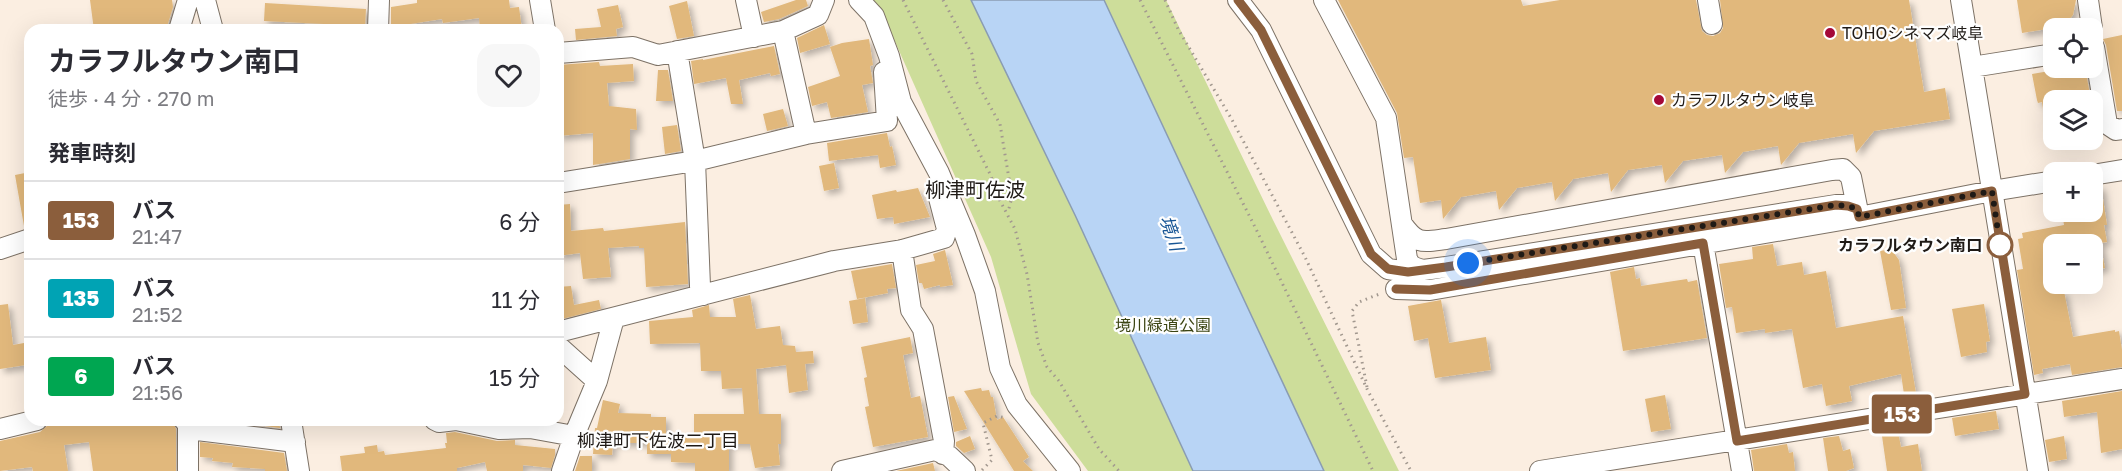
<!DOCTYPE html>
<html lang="ja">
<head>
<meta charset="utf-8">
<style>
  body { margin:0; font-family:"Golos Text","Noto Sans JP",sans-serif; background:#f7f7f7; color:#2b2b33; height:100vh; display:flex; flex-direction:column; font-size:22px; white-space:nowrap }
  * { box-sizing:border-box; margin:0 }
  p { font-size:20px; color:#7c7c81 }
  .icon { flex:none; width:33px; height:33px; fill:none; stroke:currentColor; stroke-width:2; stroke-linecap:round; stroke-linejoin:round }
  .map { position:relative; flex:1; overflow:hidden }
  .details { position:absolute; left:24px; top:24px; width:540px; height:402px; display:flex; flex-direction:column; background:#fff; border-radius:18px; box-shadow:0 6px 24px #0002 }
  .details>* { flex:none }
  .badge { padding:0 12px; border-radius:4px; font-size:21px; line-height:39px }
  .controls { position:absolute; left:2043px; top:18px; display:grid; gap:12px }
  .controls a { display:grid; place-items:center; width:60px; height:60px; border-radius:12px; background:#fff; box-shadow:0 6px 24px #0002; font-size:30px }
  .you { position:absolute; width:30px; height:30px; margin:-15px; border:4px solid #fff; border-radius:50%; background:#1a73e8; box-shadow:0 0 0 9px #1a73e833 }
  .map>.badge { position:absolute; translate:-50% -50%; box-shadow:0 0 0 3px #fff }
  h2 { padding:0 24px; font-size:22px; line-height:54px }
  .round { display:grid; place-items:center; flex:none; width:63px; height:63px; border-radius:18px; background:#f7f7f7 }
  .overview { display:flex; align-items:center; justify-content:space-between; height:102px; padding:0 24px }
  h1 { font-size:28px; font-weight:700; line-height:45px }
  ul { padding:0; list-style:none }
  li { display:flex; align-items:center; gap:18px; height:78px; padding:0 24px; border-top:2px solid #e1e1e2 }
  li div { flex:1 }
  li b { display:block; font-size:22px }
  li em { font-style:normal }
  li .badge { min-width:66px; font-weight:700; text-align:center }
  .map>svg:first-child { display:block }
  .green { fill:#cddd9a }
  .water { fill:#b8d4f5; stroke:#8a9cb2; stroke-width:1.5 }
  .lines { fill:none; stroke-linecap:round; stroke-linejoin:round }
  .stream { stroke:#8a9cb2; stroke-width:4.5 }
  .building { fill:#e1b87b; filter:url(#shadow) }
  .minor-casing { stroke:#7d7266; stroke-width:22 }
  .path { stroke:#a2988f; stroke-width:3; stroke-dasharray:1.5 4.5; stroke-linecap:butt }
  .minor { stroke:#fff; stroke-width:20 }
  .line-casing { stroke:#fff; stroke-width:14 }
  .line { stroke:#8b5e3c; stroke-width:9 }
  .walk { stroke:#1f1a16; stroke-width:6; stroke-dasharray:0 10.8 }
  .poi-dot { fill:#a40838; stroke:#fefefe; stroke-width:2 }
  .stop-dot { fill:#fff; stroke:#8b5e3c; stroke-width:3 }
  .labels { text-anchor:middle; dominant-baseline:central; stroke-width:4.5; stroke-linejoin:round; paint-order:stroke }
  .poi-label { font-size:16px; fill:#1f1a16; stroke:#fefefe; text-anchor:start }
  .stop-label { font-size:16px; font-weight:bold; fill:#1f1a16; stroke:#fefefe; text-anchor:end }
  .park-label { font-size:16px; fill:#3b4412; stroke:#fefefe }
  .water-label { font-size:18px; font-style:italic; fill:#175595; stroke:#fefefe }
  .neighbourhood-label { font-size:18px; fill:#1f1a16; stroke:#fefefe }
  .quarter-label { font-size:20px; fill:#1f1a16; stroke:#fefefe }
</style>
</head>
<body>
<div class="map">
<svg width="2122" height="471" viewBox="0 0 2122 471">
  <defs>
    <filter id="shadow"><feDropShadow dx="4" dy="4" stdDeviation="3" flood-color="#0004"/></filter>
  </defs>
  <rect width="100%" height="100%" fill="#fbeee1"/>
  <!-- green -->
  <path class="green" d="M 871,0 L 1166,0 L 1273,220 L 1399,471 L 1088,471 L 1031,394 L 991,257 L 884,17 Z"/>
  <!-- water -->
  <path class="water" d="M 971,0 L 1104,0 L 1324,471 L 1193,471 L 1075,215 Z"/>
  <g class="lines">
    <!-- stream -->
    <path class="stream" d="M 1437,279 L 1494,269"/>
  </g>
  <!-- building -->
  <path class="building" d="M 90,0 L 172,0 L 173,7 L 166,30 L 150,30 L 149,26 L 126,30 L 94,30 Z
    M 417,0 L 509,0 L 510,8 L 519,7 L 522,30 L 480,30 L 479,18 L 443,23 L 442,19 L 391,27 L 391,7 L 417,3 Z
    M 796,0 L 806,0 L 808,6 L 779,19 L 764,22 L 761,12 Z
    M 1338,0 L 1521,0 L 1523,6 L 1560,0 L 1696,0 L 1702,31 L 1707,35 L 1713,36 L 1720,33 L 1723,28 L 1720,0 L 1909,0 L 1924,92 L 1945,88 L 1950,119 L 1874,131 L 1856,153 L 1853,134 L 1799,143 L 1781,165 L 1778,146 L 1743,152 L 1725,173 L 1722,155 L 1683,161 L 1665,183 L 1662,165 L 1628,170 L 1611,192 L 1608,173 L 1573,179 L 1555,201 L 1552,182 L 1517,188 L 1499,210 L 1496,191 L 1461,197 L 1443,219 L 1441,200 L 1420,203 L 1413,157 L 1404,158 L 1397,113 Z
    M 2017,0 L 2076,0 L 2073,15 L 2065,24 L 2059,27 L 2022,33 Z
    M 687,1 L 694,36 L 677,39 L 669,6 Z
    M 265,3 L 366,9 L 365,26 L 264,21 Z
    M 618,5 L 623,27 L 616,29 L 617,36 L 576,40 L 575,29 L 601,27 L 597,9 Z
    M 824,25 L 830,44 L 800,53 L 797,38 Z
    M 2122,35 L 2122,111 L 2117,111 L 2106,45 L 2103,39 Z
    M 869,39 L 873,65 L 870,66 L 873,83 L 862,85 L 868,112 L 831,118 L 827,102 L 812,106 L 808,87 L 840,76 L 830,47 L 842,43 Z
    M 774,46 L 780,74 L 771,76 L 770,73 L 739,80 L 743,104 L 731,104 L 726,78 L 694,84 L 691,61 L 703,59 L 703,60 Z
    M 599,62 L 600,66 L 633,64 L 634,81 L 607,83 L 609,106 L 636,109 L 637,130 L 630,129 L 630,159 L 593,165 L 593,133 L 558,136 L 558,65 Z
    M 2067,68 L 2085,68 L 2091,100 L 2054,100 L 2054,134 L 2047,134 L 2042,102 L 2038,103 L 2037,100 L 2032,74 Z
    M 658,70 L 668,70 L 673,101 L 656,101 Z
    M 783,109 L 788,126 L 767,131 L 763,114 Z
    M 677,125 L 681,151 L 665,154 L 662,127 Z
    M 887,133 L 890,147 L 892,146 L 896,165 L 880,168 L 878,155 L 829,161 L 827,143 Z
    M 834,163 L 839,188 L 824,191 L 819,166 Z
    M 30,172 L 30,226 L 24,226 L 15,175 Z
    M 2101,186 L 2107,225 L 2104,225 L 2107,242 L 2100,243 L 2105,268 L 2092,270 L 2092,244 L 2054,244 L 2054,292 L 2064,291 L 2073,337 L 2115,330 L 2115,332 L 2119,331 L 2122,350 L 2122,367 L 2072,375 L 2070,364 L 2042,369 L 2043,373 L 2034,375 L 2017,270 L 2023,269 L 2018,239 L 2023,238 L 2022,233 L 2064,225 L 2062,212 L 2092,212 L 2092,187 Z
    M 918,188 L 930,217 L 894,224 L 893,217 L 877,219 L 872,195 L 896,190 L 897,192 Z
    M 570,204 L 571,231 L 603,228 L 604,231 L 685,222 L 688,284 L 646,287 L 644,248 L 639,248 L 639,246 L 608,248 L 611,277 L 583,279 L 580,253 L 558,256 L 558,205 Z
    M 1773,244 L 1777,266 L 1802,262 L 1804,275 L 1826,271 L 1836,328 L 1903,316 L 1917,399 L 1905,401 L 1901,374 L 1849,386 L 1852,401 L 1826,406 L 1822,384 L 1803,388 L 1792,329 L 1765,333 L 1765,329 L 1736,333 L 1732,307 L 1726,308 L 1719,264 L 1753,259 L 1752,247 Z
    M 1891,249 L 1899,260 L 1906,308 L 1891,310 L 1880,251 Z
    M 945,250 L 953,285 L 940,287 L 940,285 L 924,289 L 922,283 L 919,283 L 916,265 L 935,261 L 933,254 Z
    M 892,264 L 896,288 L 887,289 L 888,293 L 857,299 L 851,271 Z
    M 1634,267 L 1636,279 L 1640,278 L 1641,286 L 1687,279 L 1688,282 L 1697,280 L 1707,338 L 1623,351 L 1610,272 Z
    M 571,286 L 574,305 L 599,300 L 601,309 L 562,319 L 561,311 L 558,312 L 558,287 Z
    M 750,295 L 756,329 L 780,326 L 783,345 L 795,346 L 796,352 L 813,351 L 814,363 L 805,364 L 808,390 L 789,393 L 786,365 L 756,369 L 759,414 L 781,414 L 781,444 L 778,444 L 780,465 L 755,468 L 750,444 L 729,444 L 729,471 L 695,471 L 695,463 L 671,462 L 671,454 L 647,454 L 647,443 L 613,443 L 612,455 L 593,454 L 595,428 L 597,428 L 603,400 L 620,404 L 618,413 L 651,414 L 651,417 L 666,417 L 666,435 L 694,434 L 694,414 L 744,414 L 742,388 L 722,389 L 721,371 L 701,371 L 700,343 L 650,344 L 649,321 L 693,317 L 692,310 L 709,305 L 710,317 L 736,317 L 733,299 Z
    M 865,298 L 868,322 L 853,324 L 849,301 Z
    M 1441,300 L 1449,343 L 1486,337 L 1491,370 L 1435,378 L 1428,338 L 1414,341 L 1408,306 Z
    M 8,304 L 13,345 L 24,343 L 24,346 L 30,346 L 30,358 L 25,358 L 26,365 L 0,369 L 0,305 Z
    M 1984,304 L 1990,341 L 1986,342 L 1987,352 L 1961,357 L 1952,309 Z
    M 910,337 L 913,353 L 903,355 L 911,398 L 920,396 L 928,437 L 873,447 L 865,407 L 869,406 L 864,378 L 867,377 L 861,347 Z
    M 981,388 L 982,391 L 989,390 L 991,397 L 993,397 L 997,420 L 1003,417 L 1029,457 L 1023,461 L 1033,471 L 1014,471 L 964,391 Z
    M 2122,391 L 2122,449 L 2101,453 L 2097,412 L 2064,417 L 2062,401 Z
    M 1665,395 L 1671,429 L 1651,432 L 1645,399 Z
    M 954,396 L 967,429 L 954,432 L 948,397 Z
    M 1996,411 L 1999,429 L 1955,436 L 1952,418 Z
    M 56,420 L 172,420 L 176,429 L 176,471 L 93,471 L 89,442 L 64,445 L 68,471 L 33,471 L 32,467 L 0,471 L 0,441 L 40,432 L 48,425 L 57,423 Z
    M 249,420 L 279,420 L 280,428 L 250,424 Z
    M 1897,427 L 1901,447 L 1918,444 L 1922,471 L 1887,471 L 1881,429 Z
    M 455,432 L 497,441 L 515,440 L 515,445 L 555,449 L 555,455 L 551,468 L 523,465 L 523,471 L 487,471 L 485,462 L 457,468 L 457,471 L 342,471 L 340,456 L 365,453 L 364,447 L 377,445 L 378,452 L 384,451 L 385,455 L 446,448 L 445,443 L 447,443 L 446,433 Z
    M 970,436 L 975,449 L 964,453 L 956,446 L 956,442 Z
    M 1839,436 L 1843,451 L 1850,449 L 1854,468 L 1846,471 L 1828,471 L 1823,438 Z
    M 2064,436 L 2067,459 L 2049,462 L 2045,440 Z
    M 200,442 L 284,453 L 287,471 L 265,471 L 265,469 L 232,467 L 233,463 L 212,461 L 213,458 L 200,457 Z
    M 1787,444 L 1789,453 L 1793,452 L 1795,471 L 1754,471 L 1751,450 Z
    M 580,456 L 592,456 L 592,471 L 575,471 Z
    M 933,463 L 935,471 L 896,471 Z"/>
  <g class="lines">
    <defs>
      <path id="minor" d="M 205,0 L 213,30
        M 540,0 L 545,30
        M 746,0 L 754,37
        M 859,0 L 874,16 L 889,56 L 901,102 L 939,173 L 965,235 L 985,291 L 1000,368 L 1017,405 L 1070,471
        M 1238,0 L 1261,30 L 1371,254 L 1388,269 L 1408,272 L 1446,267 L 1836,205 L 1848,205 L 1857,209
        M 1324,0 L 1386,118 L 1407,259 L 1411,266 L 1422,270
        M 1708,0 L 1712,24
        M 1961,0 L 2038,471
        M 2088,0 L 2092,28
        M 179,30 L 188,0
        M 378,30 L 379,0
        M 783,31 L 806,134
        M 2092,47 L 2094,47 L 2107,124 L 2116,130 L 2122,129
        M 677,51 L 695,161 L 700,286 L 703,295
        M 558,53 L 633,47 L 658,55 L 783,31 L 818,15 L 824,0
        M 1972,67 L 2054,54
        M 2092,175 L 2122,170
        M 558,183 L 695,161 L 806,134 L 887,121 L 884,72
        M 1402,224 C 1417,245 1422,242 1446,239 L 1832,170 L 1843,169 L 1851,177 L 1859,217
        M 1703,243 L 1742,471
        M 0,249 L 30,239
        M 902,250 L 911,310 L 923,329 L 944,441 L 943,454
        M 1396,289 L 1430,290 L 1859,217 L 1992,191 L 2054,181
        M 558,332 L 834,261 L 902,250 L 944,238 L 947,229 L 939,198
        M 558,346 L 597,381 L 614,318
        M 184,420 L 197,430 L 295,442
        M 291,420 L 299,471
        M 435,420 L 439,422 L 456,420 L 499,429 L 530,428 L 574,436
        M 0,429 L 37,420
        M 188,471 L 188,423
        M 562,471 L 574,436 L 597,381
        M 842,471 L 935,450 L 949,456 L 965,471
        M 1540,471 L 2122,379"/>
    </defs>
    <!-- minor casing -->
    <use href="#minor" class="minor-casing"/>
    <!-- path -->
    <path class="path" d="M 903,0 L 991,176 L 998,197 L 1015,229 L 1027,274 L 1038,343 L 1047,367 L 1059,381 L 1099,449 L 1119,471
      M 943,0 L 972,54 L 976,81 L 1000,124 L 1012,197 L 1008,212
      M 1140,0 L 1256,229 L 1373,471
      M 1165,0 L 1178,29 L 1231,118 L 1305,257 L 1368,391 L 1411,471
      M 1367,387 L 1352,311 L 1359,302 L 1382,293
      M 982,470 L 992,460 L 983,423 L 997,416 L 1006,418"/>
    <!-- minor -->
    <use href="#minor" class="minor"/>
  </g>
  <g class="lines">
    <defs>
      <path id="line" d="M 1238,0 L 1261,30 L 1371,254 L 1388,269 L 1408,272 L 1446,267 L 1836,205 L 1848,206 L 1857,209 L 1859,217 L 1992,191 L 2025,394 L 1737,441 L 1703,243 L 1430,290 L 1396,289"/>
    </defs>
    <!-- line casing -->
    <use href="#line" class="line-casing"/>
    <!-- line -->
    <use href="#line" class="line"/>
    <!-- walk -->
    <path class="walk" d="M 1468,263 L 1836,205 L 1848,206 L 1857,209 L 1859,217 L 1992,191 L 2000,245"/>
  </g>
  <!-- markers -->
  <g class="poi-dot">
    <circle cx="1830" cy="33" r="6"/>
    <circle cx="1659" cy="100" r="6"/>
  </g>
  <circle class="stop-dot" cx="2000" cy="245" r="12"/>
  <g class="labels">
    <!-- poi labels -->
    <g class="poi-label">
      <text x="1842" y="33">TOHOシネマズ岐阜</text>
      <text x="1671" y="100">カラフルタウン岐阜</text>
    </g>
    <!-- stop labels -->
    <g class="stop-label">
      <text x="1982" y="245">カラフルタウン南口</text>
    </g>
    <!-- park labels -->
    <g class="park-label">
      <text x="1163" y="325">境川緑道公園</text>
    </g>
    <!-- water labels -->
    <g class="water-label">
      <text transform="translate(1172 233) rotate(71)">境川</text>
    </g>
    <!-- neighbourhood labels -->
    <g class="neighbourhood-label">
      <text x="658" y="440">柳津町下佐波二丁目</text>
    </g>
    <!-- quarter labels -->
    <g class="quarter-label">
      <text x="975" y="189">柳津町佐波</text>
    </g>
  </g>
</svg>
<div class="controls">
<a><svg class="icon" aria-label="locate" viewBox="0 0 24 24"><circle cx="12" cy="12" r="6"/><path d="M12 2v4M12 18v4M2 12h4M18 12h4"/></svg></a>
<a><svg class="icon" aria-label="layers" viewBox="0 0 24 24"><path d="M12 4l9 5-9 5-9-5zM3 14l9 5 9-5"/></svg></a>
<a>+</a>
<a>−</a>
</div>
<div class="you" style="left:1468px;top:263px"></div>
<b class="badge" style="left:1902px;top:414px;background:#8b5e3c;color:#fff">153</b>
<section class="details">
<div class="overview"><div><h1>カラフルタウン南口</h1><p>徒歩 · 4 分 · 270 m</p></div><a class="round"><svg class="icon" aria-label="heart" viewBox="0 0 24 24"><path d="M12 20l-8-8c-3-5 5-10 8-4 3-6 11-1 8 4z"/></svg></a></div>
<h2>発車時刻</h2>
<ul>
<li><span class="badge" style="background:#8b5e3c;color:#fff">153</span><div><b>バス</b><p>21:47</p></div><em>6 分</em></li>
<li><span class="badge" style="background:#00a3b4;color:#fff">135</span><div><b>バス</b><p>21:52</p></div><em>11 分</em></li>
<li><span class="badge" style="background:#00a651;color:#fff">6</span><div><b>バス</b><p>21:56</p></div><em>15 分</em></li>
</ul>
</section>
</div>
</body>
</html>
